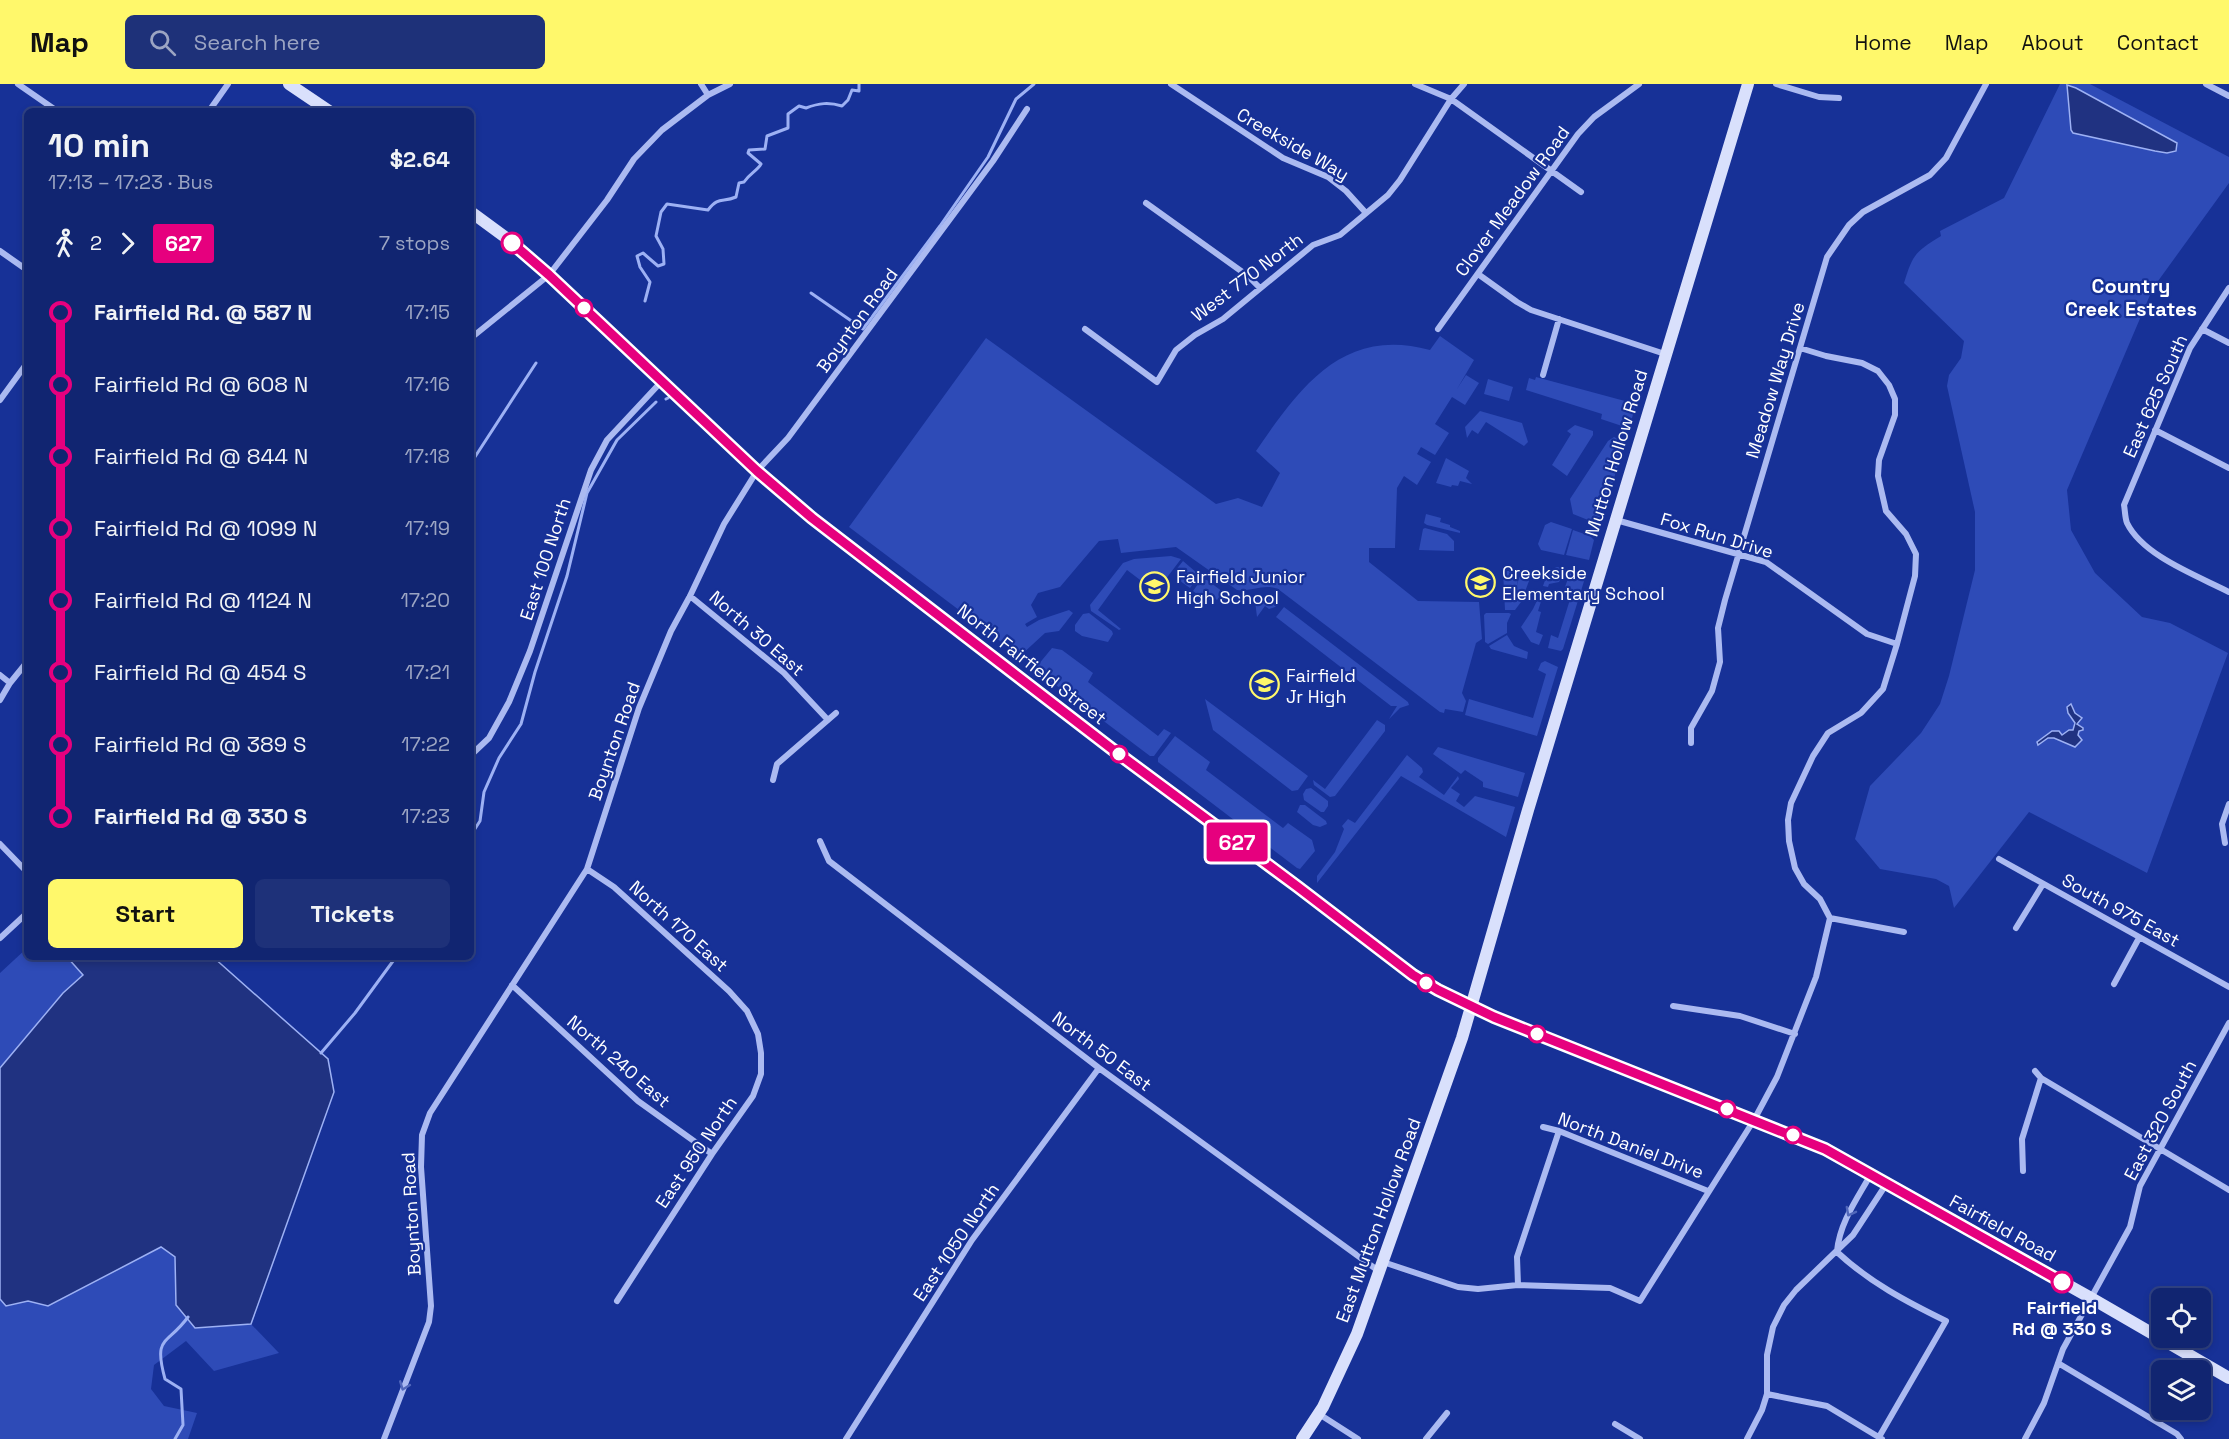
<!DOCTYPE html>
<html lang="en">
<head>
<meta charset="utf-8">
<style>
  body { margin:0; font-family:"Space Grotesk",sans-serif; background:#1e3179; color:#f1f3f6; height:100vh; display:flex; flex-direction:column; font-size:22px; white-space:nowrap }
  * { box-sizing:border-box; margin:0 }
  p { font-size:20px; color:#9ca5c3 }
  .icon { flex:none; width:33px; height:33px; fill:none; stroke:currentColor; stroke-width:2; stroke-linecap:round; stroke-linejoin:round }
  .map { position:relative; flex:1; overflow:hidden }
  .sheet { position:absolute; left:24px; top:24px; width:450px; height:852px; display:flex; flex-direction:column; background:#112571; border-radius:9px; box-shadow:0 3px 9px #0003,0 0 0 2px #304284 }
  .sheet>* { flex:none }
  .badge { padding:0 12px; border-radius:4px; font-size:21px; line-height:39px }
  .controls { position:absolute; left:2151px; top:1204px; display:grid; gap:12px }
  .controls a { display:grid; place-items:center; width:60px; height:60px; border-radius:9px; background:#112571; box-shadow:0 3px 9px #0003,0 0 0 2px #304284; font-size:30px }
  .map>.badge { position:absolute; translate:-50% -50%; box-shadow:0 0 0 3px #fff }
  .legs { display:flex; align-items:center; gap:9px; height:66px; padding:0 24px; font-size:20px }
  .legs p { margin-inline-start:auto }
  .head { display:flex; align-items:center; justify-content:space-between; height:102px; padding:0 24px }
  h1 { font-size:33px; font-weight:600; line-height:45px }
  .primary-button { display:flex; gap:12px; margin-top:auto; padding:12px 24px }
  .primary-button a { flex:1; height:69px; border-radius:9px; background:#fff86b; color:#111; font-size:24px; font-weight:600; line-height:69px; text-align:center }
  .primary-button a+a { background:#1e3179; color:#f1f3f6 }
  ul { padding:0 24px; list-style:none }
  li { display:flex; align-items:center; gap:21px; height:72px; font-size:22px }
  li i { display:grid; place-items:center; width:9px; height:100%; margin:0 8px; background:currentColor }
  li i::after { content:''; width:15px; height:15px; margin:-8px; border:4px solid; border-radius:50%; background:#112571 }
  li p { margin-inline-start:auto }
  li:first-child i { background:linear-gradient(#0000 50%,currentColor 0) }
  li:last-child i { background:linear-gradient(currentColor 50%,#0000 0) }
  header { display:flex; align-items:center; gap:36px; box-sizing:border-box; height:84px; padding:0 30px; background:#fff86b; color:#111 }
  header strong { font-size:28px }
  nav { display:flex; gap:33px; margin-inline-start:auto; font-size:21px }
  .search { width:420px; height:54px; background:#1e3179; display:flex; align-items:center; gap:15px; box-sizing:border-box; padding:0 21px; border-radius:9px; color:#9ca5c3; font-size:22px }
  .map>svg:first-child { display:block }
  .green { fill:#2e4bb7 }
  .water { fill:#203281; stroke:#9db1f4; stroke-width:1.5 }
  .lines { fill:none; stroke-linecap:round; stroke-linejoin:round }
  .stream { stroke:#9db1f4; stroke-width:3 }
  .street { stroke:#abbaf1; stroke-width:6 }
  .secondary { stroke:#d9e0fc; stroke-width:12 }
  .oneway { stroke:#5268bb }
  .line-1-casing { stroke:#fff; stroke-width:14 }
  .line-1 { stroke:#e6007e; stroke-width:9 }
  .stop-1-dot { fill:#fff; stroke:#e6007e; stroke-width:3 }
  .labels { text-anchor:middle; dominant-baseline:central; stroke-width:4.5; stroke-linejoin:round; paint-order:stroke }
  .street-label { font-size:18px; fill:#fff; stroke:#173197 }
  .poi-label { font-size:18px; fill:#fff; stroke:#173197; text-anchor:start }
  .stop-label { font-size:18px; font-weight:bold; fill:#fff; stroke:#173197 }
  .neighbourhood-label { font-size:20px; font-weight:bold; fill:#fff; stroke:#173197 }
</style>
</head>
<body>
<header>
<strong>Map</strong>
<div class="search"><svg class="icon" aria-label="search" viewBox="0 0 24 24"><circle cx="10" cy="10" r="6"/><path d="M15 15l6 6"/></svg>Search here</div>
<nav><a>Home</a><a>Map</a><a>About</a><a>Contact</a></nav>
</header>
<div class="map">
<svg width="2229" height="1355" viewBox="0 0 2229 1355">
  <rect width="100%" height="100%" fill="#173197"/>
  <!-- green -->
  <path class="green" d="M 2060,0 L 2090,0 L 2229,73 L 2229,99 L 2153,204 L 2067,406 L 2071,446 L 2095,489 L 2142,533 L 2170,539 L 2228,569 L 2147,789 L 2029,728 L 1954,824 L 1949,802 L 1936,795 L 1880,785 L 1855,755 L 1870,702 L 1921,649 L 1940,620 L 1949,592 L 1975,486 L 1975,428 L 1947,302 L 1949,291 L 1961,274 L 1964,257 L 1904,199 C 1913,170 1915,168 1941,152 L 1940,147 L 2004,114 Z
    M 1440,252 L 1474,276 L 1457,305 L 1466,291 L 1479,299 L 1465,321 L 1452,313 L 1435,340 L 1449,349 L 1435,371 L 1421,363 L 1417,370 L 1431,378 L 1417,401 L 1404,392 L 1397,404 L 1395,464 L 1369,464 L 1369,478 L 1418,517 L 1479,518 L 1482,555 L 1476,559 L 1462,609 L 1466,617 L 1463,628 L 1445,625 L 1444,629 L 1440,628 L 1278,505 C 1264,499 1251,508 1237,506 L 1176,463 L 1121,469 L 1118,455 L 1099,457 L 1060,503 L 1038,509 L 1031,521 L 1037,533 L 1025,540 L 1027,543 L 1039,536 L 1069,526 L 1073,529 L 1059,547 L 1045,549 L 1020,572 L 849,443 L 986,254 L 1216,420 L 1238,414 L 1262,423 L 1280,389 L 1256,367 C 1300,303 1343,242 1430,266 Z
    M 1536,293 L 1636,320 L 1630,341 L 1622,342 L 1601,335 L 1602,330 L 1526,306 L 1529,294 L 1535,296 Z
    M 1488,295 L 1513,303 L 1509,317 L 1484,310 Z
    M 1480,327 L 1522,339 L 1528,358 L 1524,362 L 1486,338 L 1478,350 L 1472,346 L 1467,354 L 1465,343 Z
    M 1575,341 L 1593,347 L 1593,351 L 1567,392 L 1552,381 L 1571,350 L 1567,347 Z
    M 1614,353 L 1624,358 L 1624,361 L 1602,434 L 1599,438 L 1593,438 L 1573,430 L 1570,415 L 1608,357 Z
    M 1446,374 L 1469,387 L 1466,394 L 1472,400 L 1460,397 L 1458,402 L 1452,401 L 1451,403 L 1436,399 Z
    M 1426,430 L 1441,434 L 1440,438 L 1450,441 L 1450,443 L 1460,447 L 1460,449 L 1427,441 L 1424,439 Z
    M 1551,438 L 1572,445 L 1564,471 L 1541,466 L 1538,460 L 1545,441 Z
    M 1425,444 L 1447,450 L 1454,457 L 1454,467 L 1419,466 L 1423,445 Z
    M 1573,446 L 1590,452 L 1594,456 L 1589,476 L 1566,471 Z
    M 1171,472 L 1181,475 L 1156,508 L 1127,486 L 1098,526 L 1121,545 L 1119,546 L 1091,527 L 1090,521 L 1123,479 L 1134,475 Z
    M 1183,477 L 1197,489 L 1197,494 L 1190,504 L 1180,497 L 1181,495 L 1176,492 L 1175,487 Z
    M 1557,483 L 1566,485 L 1559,498 L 1549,500 L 1548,503 L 1543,502 C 1546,493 1548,486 1557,483 Z
    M 1521,485 L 1529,497 L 1521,518 L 1515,526 L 1505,526 L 1503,487 L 1519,487 L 1517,502 Z
    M 1574,487 L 1585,490 L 1585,494 L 1563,565 L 1561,567 L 1548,564 L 1551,551 L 1558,554 L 1572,509 L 1565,503 L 1570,489 Z
    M 1201,496 L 1207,496 L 1223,508 L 1217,516 L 1212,512 L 1208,518 L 1193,507 Z
    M 1542,506 L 1544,508 L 1538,527 L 1541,528 L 1536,548 L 1543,551 L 1539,561 L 1531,558 L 1521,543 L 1533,525 Z
    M 1267,512 L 1279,519 L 1275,523 L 1269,525 L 1265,522 L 1257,533 L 1255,517 Z
    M 1284,523 L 1408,618 L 1409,621 L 1400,624 L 1389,635 L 1397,622 L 1391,622 L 1276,533 Z
    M 1089,529 L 1112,547 L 1113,550 L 1108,558 L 1082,552 L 1075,547 L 1075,541 L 1083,530 Z
    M 1486,529 L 1509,529 L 1511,530 L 1507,539 L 1507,549 L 1488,560 L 1485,558 L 1485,555 L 1484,531 Z
    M 1507,551 L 1514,562 L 1528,568 L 1527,575 L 1491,565 L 1489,562 Z
    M 1052,564 L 1062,566 L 1093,589 L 1088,598 L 1158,652 L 1164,645 L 1171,649 L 1154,672 L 1150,672 L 1036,586 L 1038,581 Z
    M 1545,577 L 1558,583 L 1537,652 L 1465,631 L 1469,615 L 1533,634 L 1546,590 L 1538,586 L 1541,579 Z
    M 1205,615 L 1308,692 L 1298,706 L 1292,707 L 1213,646 Z
    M 1377,636 L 1385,641 L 1385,647 L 1335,712 L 1330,713 L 1314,701 L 1313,696 L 1325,705 Z
    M 1175,652 L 1210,678 L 1206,686 L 1283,744 L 1288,739 L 1312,756 L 1315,767 L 1300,785 L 1297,784 L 1158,678 L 1158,674 Z
    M 1438,663 L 1525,689 L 1518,713 L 1483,703 L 1483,698 L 1465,686 L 1461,690 L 1433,670 Z
    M 1407,671 L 1422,684 L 1423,688 L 1419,693 L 1444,711 L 1458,692 L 1459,695 L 1451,704 L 1460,710 L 1456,717 L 1464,723 L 1475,712 L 1515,723 L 1506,753 L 1401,692 L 1317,799 L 1317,792 L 1335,768 L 1344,745 L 1342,742 L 1348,735 L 1355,739 Z
    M 1311,704 L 1328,717 L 1328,722 L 1324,728 L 1321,728 L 1304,716 L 1303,710 L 1306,705 Z
    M 1300,721 L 1305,721 L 1326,737 L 1327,740 L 1320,743 L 1313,741 L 1297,728 Z
    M 27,864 L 27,873 L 67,873 L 83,891 L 63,909 L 0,984 L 0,889 Z
    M 161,1163 L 175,1173 L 176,1221 L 195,1244 L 251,1240 L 279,1269 L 214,1287 L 186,1257 L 154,1281 L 151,1305 L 164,1322 L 197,1329 L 188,1355 L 0,1355 L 0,1215 L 7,1222 L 28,1217 L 48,1222 Z"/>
  <!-- water -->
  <path class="water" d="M 2067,1 L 2076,4 L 2177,59 L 2176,67 L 2167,69 L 2155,67 L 2073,49 L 2071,46 Z
    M 2071,620 L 2075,629 L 2082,634 L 2077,640 L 2083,644 L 2083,646 L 2079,647 L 2078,651 L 2082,656 L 2075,663 L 2054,654 L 2048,654 L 2038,661 L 2037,658 L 2052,647 L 2059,647 L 2062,651 L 2069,646 L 2073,646 L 2075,639 L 2068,629 L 2067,623 Z
    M 67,873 L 213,873 L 328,975 L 334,1008 L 251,1240 L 195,1244 L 176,1221 L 175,1173 L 161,1163 L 48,1222 L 28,1217 L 6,1222 L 0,1215 L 0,984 L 63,909 L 83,891 Z"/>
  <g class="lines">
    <!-- stream -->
    <path class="stream" d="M 811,209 L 863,245 L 940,142 L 988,73 L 1016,15 L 1034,0
      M 645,217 L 650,198 L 640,183 L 637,172 L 643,169 L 658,182 L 664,180 L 663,165 L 656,152 L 661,128 L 667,120 L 708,126 C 719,112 722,119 736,113 L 739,99 L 744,98 C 750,89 757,87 761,80 L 748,69 L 749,66 L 765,65 L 767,52 L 788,44 L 788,30 L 799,22 L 806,24 C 819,19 829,18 842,22 L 848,16 L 852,6 L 859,7 L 859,0
      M 666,315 L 668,314
      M 471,379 L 536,279
      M 471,751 L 480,737 L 484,708 L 499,674 L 521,640 L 535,588 L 567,492 L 587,409 L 617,356 L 656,318
      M 321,969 L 355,929 L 396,873
      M 175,1355 L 183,1341 L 181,1305 L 165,1295 C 153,1251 167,1262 188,1233"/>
    <!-- street -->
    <path class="street" d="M 18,0 L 57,27
      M 701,0 L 708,11
      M 1171,0 L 1283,74 L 1328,93 L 1346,107 L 1366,129
      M 1415,0 L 1451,15 L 1581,108
      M 1776,0 L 1819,13 L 1839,14
      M 2206,0 L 2229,12
      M 209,27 L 228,0
      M 1146,119 L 1248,192 L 1260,204
      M 0,167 L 27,186
      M 1478,190 L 1517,218 L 1531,226 L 1665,270
      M 2229,204 L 2190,264 L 2124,421 C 2125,426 2125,434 2127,439 C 2143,472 2198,492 2229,508
      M 1085,245 L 1157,298 L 1176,266 L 1195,251 L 1223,235 L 1313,161 L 1340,151 L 1388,111 L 1400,96 L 1451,15 L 1464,0
      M 1438,245 L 1578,50 L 1594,33 L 1639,0
      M 2202,245 L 2229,259
      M 471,254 L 549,191 L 607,116 L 634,75 L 662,46 L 708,11 L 730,0
      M 1543,291 L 1559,235
      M 0,316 L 27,279
      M 2155,346 L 2229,384
      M 1616,436 L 1766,478 L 1867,550 L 1897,560
      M 690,512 L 784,589 L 828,636
      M 0,591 L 10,599
      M 0,616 L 10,599 L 27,578
      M 1691,659 L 1691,644 L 1712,607 L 1720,578 L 1718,544 L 1725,516 L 1827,173 L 1849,141 L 1863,128 L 1930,91 L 1946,74 L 1986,0
      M 471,671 L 489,654 L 509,618 L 530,567 L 591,386 L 607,356 L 662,297
      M 773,696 L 777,680 L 836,629
      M 820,757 L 829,777 L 1099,984 L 1380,1188
      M 2225,759 L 2222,740 L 2229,720
      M 0,760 L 27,788
      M 1999,775 L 2229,903
      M 587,785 L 614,803 L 729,907 L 747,927 L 758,950 L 761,969 L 761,990 L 753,1012 L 712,1070 L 617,1217
      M 1830,834 L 1904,848
      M 2016,844 L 2043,800
      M 0,854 L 27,829
      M 2114,900 L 2139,854
      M 512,901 L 638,1017 L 712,1070
      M 1673,922 L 1740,932 L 1795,950
      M 2035,987 L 2041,994 L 2229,1106
      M 1543,1043 L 1559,1047 L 1708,1107
      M 2023,1087 L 2022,1055 L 2041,994
      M 1837,1167 C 1840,1138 1857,1115 1871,1090
      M 1837,1168 C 1869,1198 1907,1218 1946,1237 L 1879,1353
      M 1383,1178 L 1458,1203 L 1478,1205 L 1518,1201 L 1610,1204 L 1640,1217 L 1754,1036 L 1777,993 L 1816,893 L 1830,834 L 1820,815 L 1804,800 L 1795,784 L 1789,757 L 1788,736 L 1791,719 L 1813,672 L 1828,649 L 1861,629 L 1883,605 L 1897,560 L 1915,492 L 1916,470 L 1906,450 L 1886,427 L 1878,392 L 1879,376 L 1895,331 L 1895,315 L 1889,301 L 1878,287 L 1862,279 L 1826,272 L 1800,264
      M 1518,1201 L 1517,1173 L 1559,1047
      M 2058,1279 L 2177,1350 L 2181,1355
      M 1767,1310 L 1827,1322 L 1882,1355
      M 1319,1330 L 1358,1355
      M 1615,1340 L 1640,1355
      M 384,1355 L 429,1238 L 431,1222 L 421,1083 L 422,1051 L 430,1029 L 587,785 L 639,624 L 671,547 L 690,512 L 724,440 L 757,387 L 788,354 L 993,77 L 1027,25
      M 846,1355 L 972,1156 L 1099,984
      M 1426,1355 L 1447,1329
      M 1747,1355 L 1762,1326 L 1767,1310 L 1767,1271 L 1773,1243 L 1784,1221 L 1796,1206 L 1853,1151 L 1887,1099
      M 2025,1355 L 2044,1319 L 2063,1265 L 2130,1143 L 2140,1102 L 2229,939"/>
    <!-- secondary -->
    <path class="secondary" d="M 289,0 L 329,27
      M 471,128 L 505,153 L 549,191 L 757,387 L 812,434 L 1112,665 L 1298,803 L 1413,891 L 1438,906 L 1494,933 L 1825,1065 L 2091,1214 L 2229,1294
      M 1302,1355 L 1323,1323 L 1357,1250 L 1462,954 L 1528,726 L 1748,0"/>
  </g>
  <!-- one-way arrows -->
  <defs><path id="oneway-chevron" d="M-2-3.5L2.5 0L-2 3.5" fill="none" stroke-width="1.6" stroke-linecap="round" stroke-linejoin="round" transform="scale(1.5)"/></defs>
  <g class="oneway">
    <use href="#oneway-chevron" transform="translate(1850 1128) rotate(118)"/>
    <use href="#oneway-chevron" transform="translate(404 1302) rotate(111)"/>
  </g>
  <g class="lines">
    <defs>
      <path id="line-1" d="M 512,159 L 549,191 L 757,387 L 812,434 L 1112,665 L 1298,803 L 1413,891 L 1438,906 L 1494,933 L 1825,1065 L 2062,1198"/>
    </defs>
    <!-- line-1 casing -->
    <use href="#line-1" class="line-1-casing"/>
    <!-- line-1 -->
    <use href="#line-1" class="line-1"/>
  </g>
  <!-- icons -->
  <defs>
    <symbol id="school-ring" viewBox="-11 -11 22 22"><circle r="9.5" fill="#173197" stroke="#fff86b" stroke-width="1.5"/><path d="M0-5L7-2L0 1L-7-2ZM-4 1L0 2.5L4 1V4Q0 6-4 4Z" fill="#fff86b"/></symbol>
  </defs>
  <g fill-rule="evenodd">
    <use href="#school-ring" x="1464" y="482" width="33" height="33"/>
    <use href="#school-ring" x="1138" y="486" width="33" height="33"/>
    <use href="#school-ring" x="1248" y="584" width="33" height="33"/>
  </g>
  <!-- markers -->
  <g class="stop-1-dot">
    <circle cx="512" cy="159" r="10"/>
    <circle cx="584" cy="224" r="8"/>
    <circle cx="1119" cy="670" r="8"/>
    <circle cx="1426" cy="899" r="8"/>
    <circle cx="1537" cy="950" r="8"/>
    <circle cx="1727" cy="1025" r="8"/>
    <circle cx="1793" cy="1051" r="8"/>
    <circle cx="2062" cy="1198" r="10"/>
  </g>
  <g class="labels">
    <!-- street labels -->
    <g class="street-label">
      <text transform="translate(1293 60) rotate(30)">Creekside Way</text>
      <text transform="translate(1512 117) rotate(-54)">Clover Meadow Road</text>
      <text transform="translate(1247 193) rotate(-37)">West 770 North</text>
      <text transform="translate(857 236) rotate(-54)">Boynton Road</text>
      <text transform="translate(1775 296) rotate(-73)">Meadow Way Drive</text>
      <text transform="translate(2155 312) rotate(-66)">East 625 South</text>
      <text transform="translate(1616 369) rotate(-73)">Mutton Hollow Road</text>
      <text transform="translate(1717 451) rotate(17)">Fox Run Drive</text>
      <text transform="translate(545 475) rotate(-72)">East 100 North</text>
      <text transform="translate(757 549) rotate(41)">North 30 East</text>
      <text transform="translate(1032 580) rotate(38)">North Fairfield Street</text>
      <text transform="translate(614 657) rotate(-71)">Boynton Road</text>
      <text transform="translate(2121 826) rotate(29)">South 975 East</text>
      <text transform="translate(679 842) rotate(42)">North 170 East</text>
      <text transform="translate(1102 967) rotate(37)">North 50 East</text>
      <text transform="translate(619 977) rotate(41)">North 240 East</text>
      <text transform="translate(2160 1036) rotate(-62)">East 320 South</text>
      <text transform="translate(1631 1061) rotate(21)">North Daniel Drive</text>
      <text transform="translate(696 1068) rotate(-56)">East 950 North</text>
      <text transform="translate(411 1130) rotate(-93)">Boynton Road</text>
      <text transform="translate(1378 1136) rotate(-70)">East Mutton Hollow Road</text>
      <text transform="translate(2003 1144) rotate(29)">Fairfield Road</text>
      <text transform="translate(956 1158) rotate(-56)">East 1050 North</text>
    </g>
    <!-- poi labels -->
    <g class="poi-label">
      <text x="1502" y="488">Creekside<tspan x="1502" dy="21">Elementary School</tspan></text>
      <text x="1176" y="492">Fairfield Junior<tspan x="1176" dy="21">High School</tspan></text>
      <text x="1286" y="591">Fairfield<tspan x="1286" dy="21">Jr High</tspan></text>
    </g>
    <!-- stop labels -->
    <g class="stop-label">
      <text x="2062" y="1223">Fairfield<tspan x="2062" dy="21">Rd @ 330 S</tspan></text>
    </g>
    <!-- neighbourhood labels -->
    <g class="neighbourhood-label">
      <text x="2131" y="202">Country<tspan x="2131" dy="23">Creek Estates</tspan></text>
    </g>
  </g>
</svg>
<div class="controls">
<a><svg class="icon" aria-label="locate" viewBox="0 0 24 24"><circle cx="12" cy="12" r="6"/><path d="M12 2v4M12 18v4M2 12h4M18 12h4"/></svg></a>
<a><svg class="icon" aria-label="layers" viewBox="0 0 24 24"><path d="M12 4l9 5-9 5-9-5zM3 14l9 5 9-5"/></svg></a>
</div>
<b class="badge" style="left:1237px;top:758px;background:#e6007e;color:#fff">627</b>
<section class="sheet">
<div class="head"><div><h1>10 min</h1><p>17:13 – 17:23 · Bus</p></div><b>$2.64</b></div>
<div class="legs"><svg class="icon" aria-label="walk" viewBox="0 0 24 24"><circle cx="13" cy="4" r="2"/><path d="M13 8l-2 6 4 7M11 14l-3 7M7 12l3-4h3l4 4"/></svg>2<svg class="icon" aria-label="forward" viewBox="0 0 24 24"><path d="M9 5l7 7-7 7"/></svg><b class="badge" style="background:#e6007e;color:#fff">627</b><p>7 stops</p></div>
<ul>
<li><i style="color:#e6007e"></i><b>Fairfield Rd. @ 587 N</b><p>17:15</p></li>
<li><i style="color:#e6007e"></i><span>Fairfield Rd @ 608 N</span><p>17:16</p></li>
<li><i style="color:#e6007e"></i><span>Fairfield Rd @ 844 N</span><p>17:18</p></li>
<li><i style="color:#e6007e"></i><span>Fairfield Rd @ 1099 N</span><p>17:19</p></li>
<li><i style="color:#e6007e"></i><span>Fairfield Rd @ 1124 N</span><p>17:20</p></li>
<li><i style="color:#e6007e"></i><span>Fairfield Rd @ 454 S</span><p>17:21</p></li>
<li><i style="color:#e6007e"></i><span>Fairfield Rd @ 389 S</span><p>17:22</p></li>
<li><i style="color:#e6007e"></i><b>Fairfield Rd @ 330 S</b><p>17:23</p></li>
</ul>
<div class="primary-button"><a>Start</a><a>Tickets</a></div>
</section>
</div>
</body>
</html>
